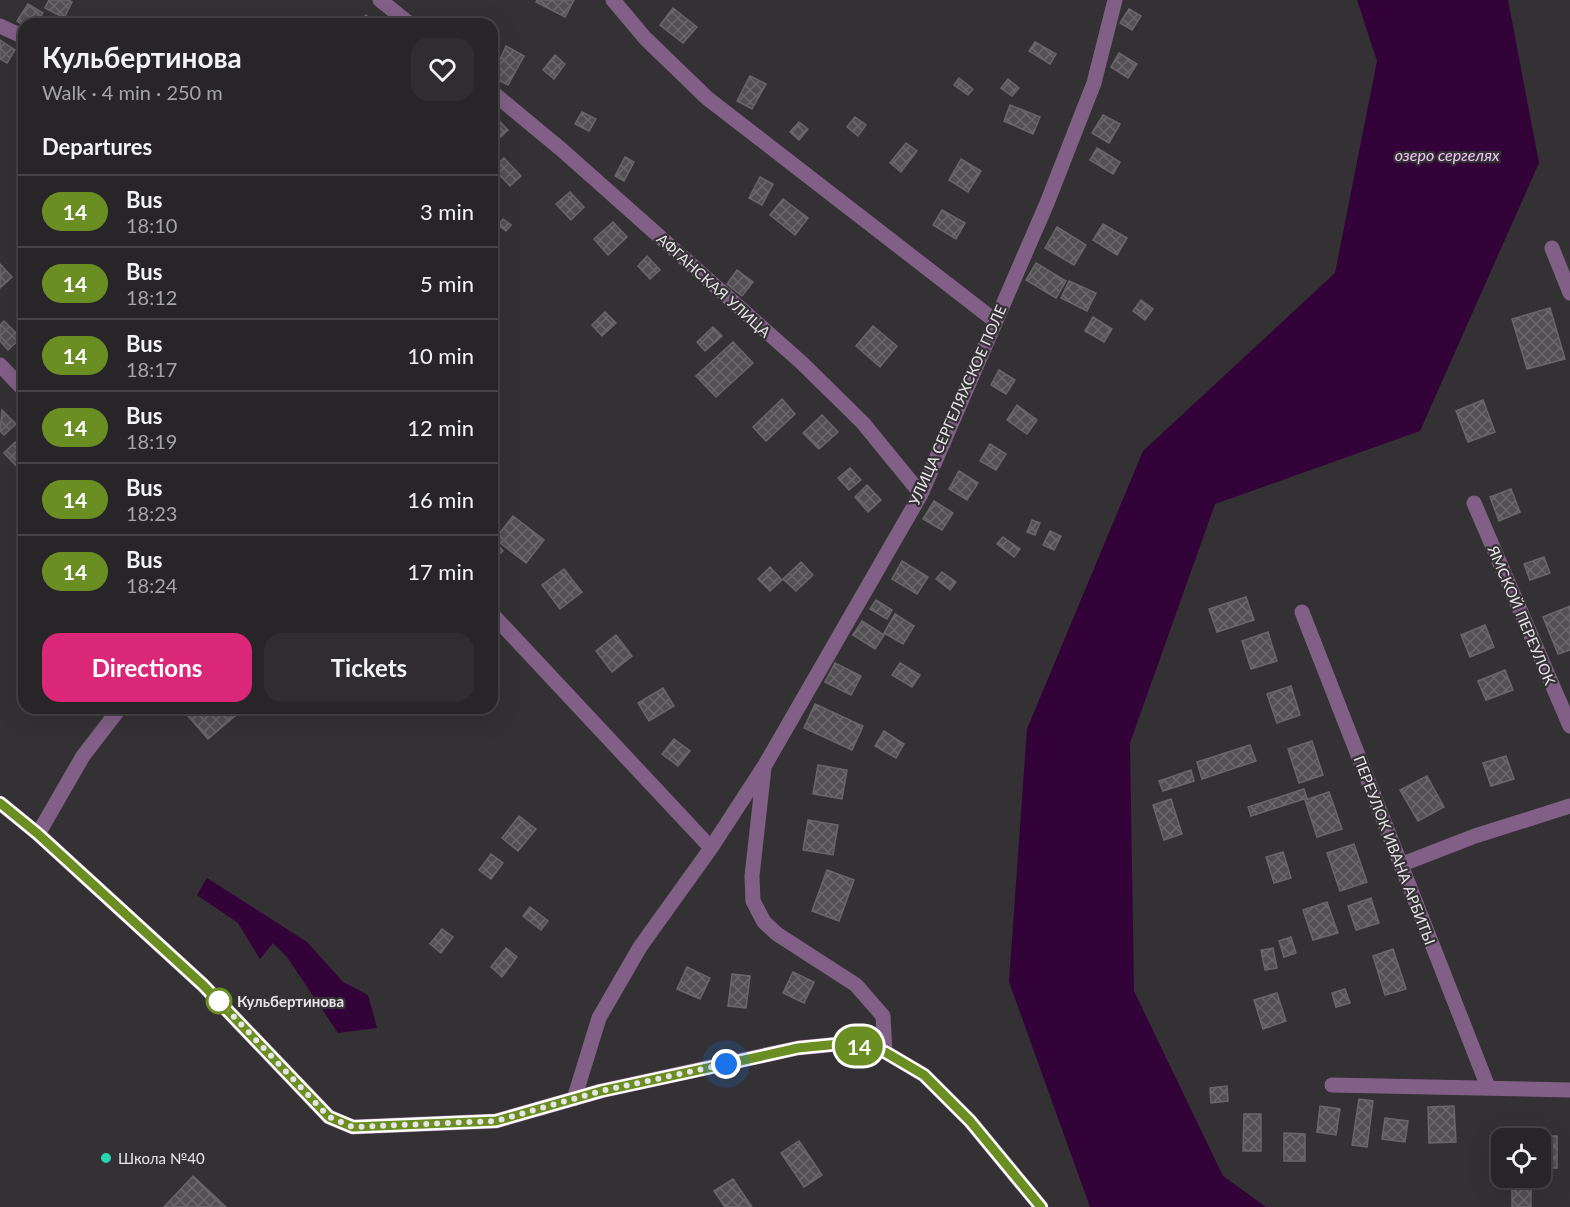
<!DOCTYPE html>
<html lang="en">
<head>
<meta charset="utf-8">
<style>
  body { margin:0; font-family:Lato,sans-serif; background:#2f2d2f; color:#f1f3f6; height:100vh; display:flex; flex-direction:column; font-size:22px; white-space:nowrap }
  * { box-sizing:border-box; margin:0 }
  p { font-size:20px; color:#a4a5a7 }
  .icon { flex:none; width:33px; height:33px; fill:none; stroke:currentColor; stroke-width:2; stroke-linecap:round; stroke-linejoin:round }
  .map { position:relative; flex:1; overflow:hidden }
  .details { position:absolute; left:18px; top:18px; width:480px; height:696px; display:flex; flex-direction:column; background:#272527; border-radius:18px; box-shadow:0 6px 24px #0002,0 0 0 2px #434244 }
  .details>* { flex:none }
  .badge { padding:0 12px; border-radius:20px; font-size:21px; line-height:39px }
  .controls { position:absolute; left:1491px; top:1128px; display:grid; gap:12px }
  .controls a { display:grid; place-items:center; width:60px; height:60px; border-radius:12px; background:#272527; box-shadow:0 6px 24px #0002,0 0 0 2px #434244; font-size:30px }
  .you { position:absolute; width:30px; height:30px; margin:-15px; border:4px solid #fff; border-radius:50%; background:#1a73e8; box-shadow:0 0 0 9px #1a73e833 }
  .map>.badge { position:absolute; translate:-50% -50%; box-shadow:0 0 0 3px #fff }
  h2 { padding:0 24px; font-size:22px; line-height:54px }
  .round { display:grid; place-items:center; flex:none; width:63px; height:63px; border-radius:18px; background:#2f2d2f }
  .head { display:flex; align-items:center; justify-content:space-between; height:102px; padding:0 24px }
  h1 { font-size:28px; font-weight:700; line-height:45px }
  .button { display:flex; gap:12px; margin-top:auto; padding:12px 24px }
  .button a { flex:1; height:69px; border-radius:18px; background:#db2777; color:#fff; font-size:24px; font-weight:700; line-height:69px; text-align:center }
  .button a+a { background:#2f2d2f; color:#f1f3f6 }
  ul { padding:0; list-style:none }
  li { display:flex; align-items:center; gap:18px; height:72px; padding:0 24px; border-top:2px solid #434244 }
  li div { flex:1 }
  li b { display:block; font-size:22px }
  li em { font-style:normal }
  li .badge { min-width:66px; font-weight:700; text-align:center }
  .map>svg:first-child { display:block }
  .water { fill:#330239 }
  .building { fill:url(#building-cross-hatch); stroke:#696669; stroke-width:1.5 }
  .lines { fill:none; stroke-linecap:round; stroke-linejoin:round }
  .street { stroke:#825f87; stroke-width:15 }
  .line-casing { stroke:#fff; stroke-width:14 }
  .line { stroke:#6b8e23; stroke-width:9 }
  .walk { stroke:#e6e4e6; stroke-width:6; stroke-dasharray:0 10.8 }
  .stop-dot { fill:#fff; stroke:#6b8e23; stroke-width:3 }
  .poi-dot { fill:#24d5af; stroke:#343134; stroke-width:2 }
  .labels { text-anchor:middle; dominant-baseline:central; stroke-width:4.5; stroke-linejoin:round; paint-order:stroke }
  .street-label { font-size:15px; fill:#e6e4e6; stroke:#343134 }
  .stop-label { font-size:15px; font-weight:bold; fill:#e6e4e6; stroke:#343134; text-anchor:start }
  .poi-label { font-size:15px; fill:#e6e4e6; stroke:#343134; text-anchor:start }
  .water-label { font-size:16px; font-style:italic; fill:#f3c7f8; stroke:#343134 }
</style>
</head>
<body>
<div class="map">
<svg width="1570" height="1207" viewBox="0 0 1570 1207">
  <defs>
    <pattern id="building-cross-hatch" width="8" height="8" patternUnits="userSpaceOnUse" patternTransform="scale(1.5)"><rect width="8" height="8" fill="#535054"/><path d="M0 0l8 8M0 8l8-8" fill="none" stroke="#6c696d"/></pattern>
  </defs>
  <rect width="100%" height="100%" fill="#343134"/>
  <!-- water -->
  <path class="water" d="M 1357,0 L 1508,0 L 1539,163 L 1420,431 L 1215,504 L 1130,743 L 1134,991 L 1223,1176 L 1266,1207 L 1090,1207 L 1009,982 L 1027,729 L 1143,451 L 1335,273 L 1377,61 Z
    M 207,878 L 307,942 L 343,982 L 368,995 L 377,1028 L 338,1033 L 287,957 L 273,943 L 260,959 L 238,923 L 197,895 Z"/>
  <!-- building -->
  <path class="building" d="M 49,0 L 68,0 L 72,2 L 64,18 L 45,8 Z
    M 537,0 L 574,0 L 565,17 L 536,2 Z
    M 28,4 L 43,13 L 35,24 L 24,26 L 17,21 Z
    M 673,8 L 697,27 L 683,43 L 660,25 Z
    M 1129,9 L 1141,16 L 1132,30 L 1120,23 Z
    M 366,15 L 374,24 L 356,24 Z
    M 0,40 L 15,50 L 7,63 L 0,59 Z
    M 1035,42 L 1056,54 L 1050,64 L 1029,51 Z
    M 506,46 L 524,56 L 508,85 L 492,77 Z
    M 1119,53 L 1137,64 L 1128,78 L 1111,67 Z
    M 555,55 L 565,64 L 554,79 L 543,70 Z
    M 750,76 L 766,84 L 752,109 L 737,101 Z
    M 959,78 L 973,89 L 968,95 L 954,85 Z
    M 1008,79 L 1019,88 L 1012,96 L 1001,88 Z
    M 1010,105 L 1040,117 L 1033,134 L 1004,121 Z
    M 582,112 L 596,119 L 589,131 L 575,124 Z
    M 1103,115 L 1120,124 L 1109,143 L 1092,133 Z
    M 495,117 L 508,130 L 492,145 L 492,120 Z
    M 855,117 L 866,125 L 858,136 L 847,127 Z
    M 799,122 L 808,129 L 799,140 L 790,132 Z
    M 906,143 L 917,151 L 901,172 L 890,163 Z
    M 1097,148 L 1120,162 L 1113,174 L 1090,160 Z
    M 625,157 L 634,162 L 624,181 L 615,176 Z
    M 504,158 L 521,176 L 510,186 L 493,168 Z
    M 961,159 L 981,171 L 968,192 L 949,180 Z
    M 760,177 L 773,184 L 762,205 L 749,198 Z
    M 570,192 L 584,207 L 571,220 L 556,204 Z
    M 783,199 L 808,218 L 795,235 L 770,215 Z
    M 942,210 L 965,223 L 956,239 L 933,225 Z
    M 503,219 L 511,225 L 506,231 L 498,225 Z
    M 613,222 L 627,237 L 608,255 L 594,239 Z
    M 1103,224 L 1127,238 L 1117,255 L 1093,240 Z
    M 1057,227 L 1086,245 L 1074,265 L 1045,248 Z
    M 647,256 L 660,270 L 650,279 L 638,266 Z
    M 1036,263 L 1066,281 L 1056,298 L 1026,280 Z
    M 0,264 L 12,277 L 0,288 Z
    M 737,270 L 753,282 L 742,296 L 727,284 Z
    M 1069,281 L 1096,293 L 1087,311 L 1061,298 Z
    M 1141,300 L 1153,309 L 1145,320 L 1133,311 Z
    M 1550,308 L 1565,359 L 1527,369 L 1512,319 Z
    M 605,312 L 616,323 L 602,336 L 592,325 Z
    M 1093,317 L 1112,329 L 1104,342 L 1085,331 Z
    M 4,321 L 21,338 L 8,350 L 0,341 L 0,325 Z
    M 873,326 L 897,346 L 880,367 L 856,346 Z
    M 713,327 L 722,336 L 705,351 L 697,342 Z
    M 733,342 L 753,363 L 716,397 L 696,376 Z
    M 999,370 L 1015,380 L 1006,394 L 991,385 Z
    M 782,399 L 795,414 L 766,441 L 753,427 Z
    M 1483,400 L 1495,432 L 1468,442 L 1456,411 Z
    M 1017,405 L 1037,420 L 1027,434 L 1007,420 Z
    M 2,410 L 16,424 L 4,435 L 0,431 Z
    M 822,415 L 838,432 L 819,449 L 803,433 Z
    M 15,442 L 24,452 L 22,472 L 4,453 Z
    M 990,444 L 1006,454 L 996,470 L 980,461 Z
    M 850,468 L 861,480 L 849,490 L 838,478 Z
    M 959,471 L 978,483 L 967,500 L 949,489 Z
    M 867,485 L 881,500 L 868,512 L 855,497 Z
    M 1511,489 L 1520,512 L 1499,521 L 1490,497 Z
    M 934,501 L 953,513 L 942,530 L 923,519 Z
    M 513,516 L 544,540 L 526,563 L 495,539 Z
    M 1032,520 L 1040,523 L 1035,535 L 1027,532 Z
    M 1050,531 L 1061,536 L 1054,550 L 1043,545 Z
    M 1003,537 L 1020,549 L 1014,557 L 997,544 Z
    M 495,542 L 503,551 L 492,561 L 492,545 Z
    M 1544,557 L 1550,573 L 1530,580 L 1524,564 Z
    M 902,561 L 928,577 L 917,594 L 892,579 Z
    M 801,562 L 813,575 L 796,591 L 783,579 Z
    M 770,567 L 782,580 L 770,591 L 758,579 Z
    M 564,569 L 582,592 L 560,609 L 542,585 Z
    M 942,572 L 956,582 L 950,590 L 936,579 Z
    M 1246,597 L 1254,620 L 1217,632 L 1209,609 Z
    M 876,600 L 892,610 L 887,619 L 870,609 Z
    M 1570,606 L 1570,650 L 1558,654 L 1543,617 Z
    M 895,614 L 914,626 L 903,644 L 884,633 Z
    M 862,621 L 884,635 L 875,649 L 853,635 Z
    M 1485,625 L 1494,647 L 1470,657 L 1461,635 Z
    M 1268,632 L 1277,661 L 1251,669 L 1242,641 Z
    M 616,635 L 632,656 L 612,672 L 596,651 Z
    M 835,663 L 861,676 L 851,695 L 825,682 Z
    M 900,663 L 920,675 L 912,687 L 892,675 Z
    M 1505,670 L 1513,690 L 1486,700 L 1478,681 Z
    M 1291,686 L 1300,715 L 1277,723 L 1267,694 Z
    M 663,688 L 674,706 L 649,721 L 638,703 Z
    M 815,704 L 863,726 L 852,750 L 804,728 Z
    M 181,708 L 240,708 L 242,710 L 208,739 Z
    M 884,731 L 904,744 L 896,758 L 875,746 Z
    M 674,739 L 690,751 L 678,766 L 662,754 Z
    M 1312,741 L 1323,775 L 1299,783 L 1288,749 Z
    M 1250,745 L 1256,761 L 1202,779 L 1197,762 Z
    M 1506,756 L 1514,779 L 1491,786 L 1483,763 Z
    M 818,765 L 847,770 L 842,799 L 813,794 Z
    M 1191,770 L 1194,781 L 1163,791 L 1159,781 Z
    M 1427,776 L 1444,807 L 1418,821 L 1400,790 Z
    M 1304,789 L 1307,798 L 1251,816 L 1248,807 Z
    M 1329,792 L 1342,829 L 1317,837 L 1305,800 Z
    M 1171,799 L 1182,834 L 1164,840 L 1153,805 Z
    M 519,816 L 536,829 L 518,851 L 502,838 Z
    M 808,820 L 838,825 L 833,855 L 803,850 Z
    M 1354,844 L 1367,882 L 1340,891 L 1327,853 Z
    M 1283,852 L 1291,878 L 1274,883 L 1266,857 Z
    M 491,854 L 503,863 L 491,879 L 479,870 Z
    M 827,870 L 854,880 L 839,921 L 812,911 Z
    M 1371,898 L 1379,923 L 1356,930 L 1348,906 Z
    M 1327,902 L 1338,933 L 1313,940 L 1303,910 Z
    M 530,907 L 548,921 L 541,930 L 523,916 Z
    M 442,929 L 453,937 L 441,953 L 430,944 Z
    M 1291,937 L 1296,953 L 1284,957 L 1279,941 Z
    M 506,948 L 517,957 L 502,977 L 491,967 Z
    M 1273,948 L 1277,968 L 1265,970 L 1261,950 Z
    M 1393,949 L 1406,989 L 1385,995 L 1373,956 Z
    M 687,967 L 710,978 L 700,999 L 677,989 Z
    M 793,972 L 814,982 L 804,1003 L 783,993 Z
    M 732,974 L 750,976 L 746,1008 L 728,1006 Z
    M 1345,989 L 1350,1003 L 1336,1007 L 1332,993 Z
    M 1277,993 L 1286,1021 L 1263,1029 L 1254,1000 Z
    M 1227,1086 L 1228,1101 L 1211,1103 L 1210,1088 Z
    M 1359,1099 L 1373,1101 L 1367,1147 L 1352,1145 Z
    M 1320,1106 L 1340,1109 L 1336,1135 L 1317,1132 Z
    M 1454,1106 L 1456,1142 L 1429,1143 L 1428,1107 Z
    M 1244,1114 L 1261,1114 L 1261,1151 L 1243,1151 Z
    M 1385,1118 L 1408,1121 L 1405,1142 L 1382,1139 Z
    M 1284,1133 L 1305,1134 L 1305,1161 L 1284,1161 Z
    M 1514,1136 L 1557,1136 L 1557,1168 L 1540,1168 L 1540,1138 L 1514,1138 Z
    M 799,1141 L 822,1175 L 804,1187 L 781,1153 Z
    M 193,1176 L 226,1207 L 164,1207 Z
    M 733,1179 L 752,1207 L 725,1207 L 714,1191 Z
    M 1531,1186 L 1531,1207 L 1512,1207 L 1512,1187 Z"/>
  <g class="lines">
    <!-- street -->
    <path class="street" d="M 380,0 L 410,24
      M 613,0 L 645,38 L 707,98 L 994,320
      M 0,26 L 24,37
      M 492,92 L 562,150 L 802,363 L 863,423 L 921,494
      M 1552,248 L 1570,293
      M 0,365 L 24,390
      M 1474,503 L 1570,726
      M 1302,612 L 1488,1087
      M 492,614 L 711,848 L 640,947 L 599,1018 L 574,1099
      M 764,768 L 752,876 L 753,901 L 764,922 L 777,934 L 856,985 L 883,1016 L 885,1052
      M 0,803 L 38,834 L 203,985 L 329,1117 L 353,1127 L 496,1121 L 601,1091 L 747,1059 L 798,1048 L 849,1043 L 885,1052 L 924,1075 L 970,1121 L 1041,1207
      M 38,834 L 83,756 L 120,708
      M 711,848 L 765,765 L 921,494 L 1047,203 L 1094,83 L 1115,0
      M 1400,865 L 1475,836 L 1570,806
      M 1332,1085 L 1570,1090"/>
  </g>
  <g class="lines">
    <defs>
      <path id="line" d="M 0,803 L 38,834 L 203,985 L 329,1117 L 353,1127 L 496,1121 L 601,1091 L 726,1064 L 798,1048 L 849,1043 L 885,1052 L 924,1075 L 970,1121 L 1041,1207"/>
    </defs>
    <!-- line casing -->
    <use href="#line" class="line-casing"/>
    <!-- line -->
    <use href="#line" class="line"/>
    <!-- walk -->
    <path class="walk" d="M 219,1001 L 329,1117 L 353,1127 L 496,1121 L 601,1091 L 726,1064"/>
  </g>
  <!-- markers -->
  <circle class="stop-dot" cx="219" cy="1001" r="12"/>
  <circle class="poi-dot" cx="106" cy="1158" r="6"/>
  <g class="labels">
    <!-- street labels -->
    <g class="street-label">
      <text transform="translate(714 285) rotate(42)">АФГАНСКАЯ УЛИЦА</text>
      <text transform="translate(957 405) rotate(-66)">УЛИЦА СЕРГЕЛЯХСКОЕ ПОЛЕ</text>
      <text transform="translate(1522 615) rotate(67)">ЯМСКОЙ ПЕРЕУЛОК</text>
      <text transform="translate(1395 850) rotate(69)">ПЕРЕУЛОК ИВАНА АРБИТЫ</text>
    </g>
    <!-- stop labels -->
    <g class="stop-label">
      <text x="237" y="1001">Кульбертинова</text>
    </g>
    <!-- poi labels -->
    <g class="poi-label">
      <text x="118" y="1158">Школа №40</text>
    </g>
    <!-- water labels -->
    <g class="water-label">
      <text x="1447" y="154">озеро сергелях</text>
    </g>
  </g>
</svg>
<div class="controls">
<a><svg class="icon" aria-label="locate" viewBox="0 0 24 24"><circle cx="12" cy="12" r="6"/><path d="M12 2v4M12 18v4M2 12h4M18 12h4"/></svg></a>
</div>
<div class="you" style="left:726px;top:1064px"></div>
<b class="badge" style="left:859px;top:1046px;background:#6b8e23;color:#fff">14</b>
<section class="details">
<div class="head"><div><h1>Кульбертинова</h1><p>Walk · 4 min · 250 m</p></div><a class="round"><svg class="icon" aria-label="heart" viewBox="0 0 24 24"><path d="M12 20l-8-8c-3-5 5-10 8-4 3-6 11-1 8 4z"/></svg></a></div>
<h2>Departures</h2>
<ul>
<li><span class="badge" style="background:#6b8e23;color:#fff">14</span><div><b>Bus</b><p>18:10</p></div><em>3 min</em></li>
<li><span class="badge" style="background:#6b8e23;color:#fff">14</span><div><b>Bus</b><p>18:12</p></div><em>5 min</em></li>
<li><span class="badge" style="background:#6b8e23;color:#fff">14</span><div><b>Bus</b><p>18:17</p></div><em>10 min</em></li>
<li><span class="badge" style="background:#6b8e23;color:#fff">14</span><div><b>Bus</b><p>18:19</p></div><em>12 min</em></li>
<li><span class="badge" style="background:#6b8e23;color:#fff">14</span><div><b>Bus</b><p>18:23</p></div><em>16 min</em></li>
<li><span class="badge" style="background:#6b8e23;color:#fff">14</span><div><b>Bus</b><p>18:24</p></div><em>17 min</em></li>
</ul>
<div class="button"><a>Directions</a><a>Tickets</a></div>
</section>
</div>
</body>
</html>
